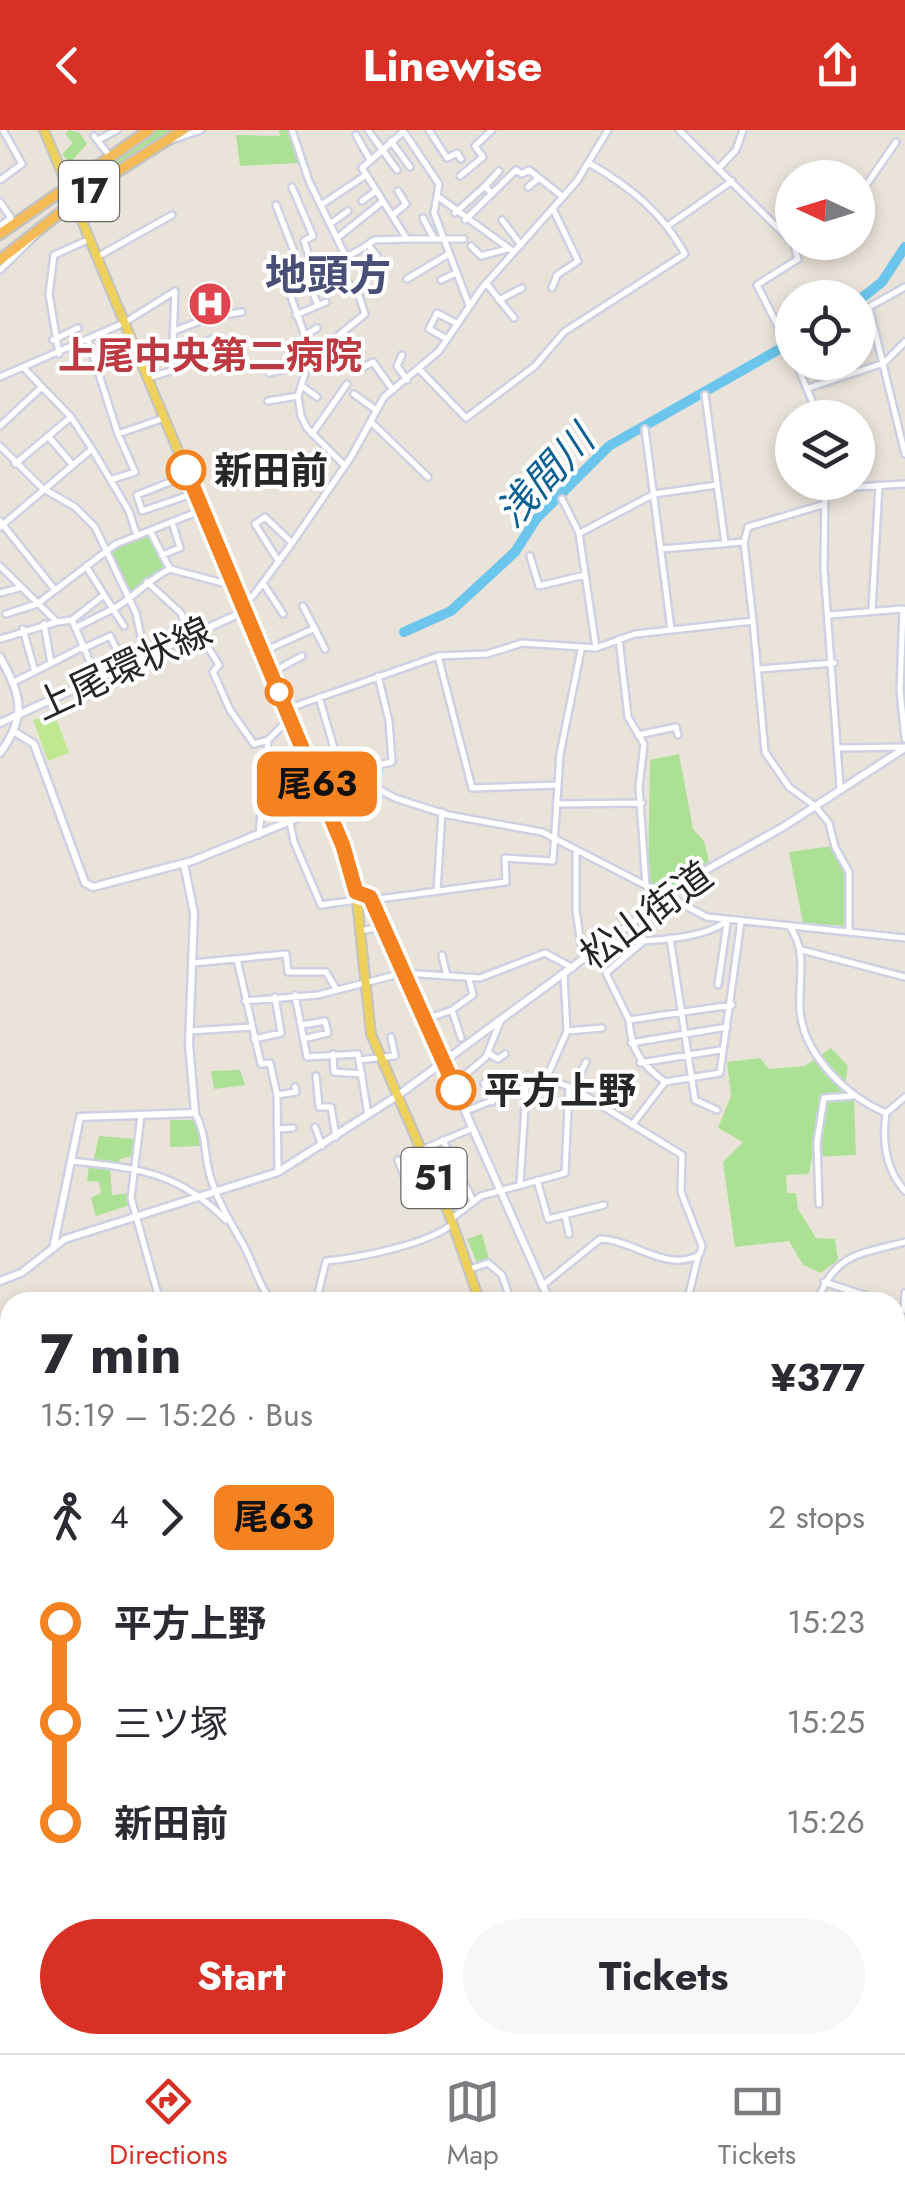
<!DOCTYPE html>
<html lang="en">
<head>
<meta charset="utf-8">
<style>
  body { margin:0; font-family:Jost,"Noto Sans JP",sans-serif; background:#f7f7f7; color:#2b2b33; height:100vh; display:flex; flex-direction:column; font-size:38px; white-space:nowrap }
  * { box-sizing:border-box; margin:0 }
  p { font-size:32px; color:#7c7c81 }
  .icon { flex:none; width:55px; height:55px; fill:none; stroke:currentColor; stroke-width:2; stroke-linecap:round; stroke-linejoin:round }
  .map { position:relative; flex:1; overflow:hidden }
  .side { position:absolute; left:0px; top:1162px; width:905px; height:762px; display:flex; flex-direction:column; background:#fff; border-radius:30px 30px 0 0; box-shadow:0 5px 15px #0003 }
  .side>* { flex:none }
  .badge { padding:0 20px; border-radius:15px; font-size:35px; line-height:65px }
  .needle { width:65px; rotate:274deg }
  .fabs { position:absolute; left:775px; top:30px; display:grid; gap:20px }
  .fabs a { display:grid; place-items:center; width:100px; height:100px; border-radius:50%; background:#fff; box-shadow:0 5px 15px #0003; font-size:50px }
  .map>.badge { position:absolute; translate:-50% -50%; box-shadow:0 0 0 5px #fff }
  .legs { display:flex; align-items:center; gap:15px; height:110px; padding:0 40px; font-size:32px }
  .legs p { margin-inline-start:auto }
  .overview { display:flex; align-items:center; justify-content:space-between; height:170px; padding:0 40px }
  h1 { font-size:55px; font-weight:700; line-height:75px }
  .primary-button { display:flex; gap:20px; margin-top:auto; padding:20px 40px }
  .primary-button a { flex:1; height:115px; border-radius:60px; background:#d93025; color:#fff; font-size:40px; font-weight:700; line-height:115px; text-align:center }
  .primary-button a+a { background:#f7f7f7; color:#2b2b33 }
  ul { padding:0 40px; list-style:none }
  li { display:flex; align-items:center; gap:35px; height:100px; font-size:38px }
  li i { display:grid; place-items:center; width:15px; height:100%; margin:0 12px; background:currentColor }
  li i::after { content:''; width:25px; height:25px; margin:-12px; border:8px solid; border-radius:50%; background:#fff }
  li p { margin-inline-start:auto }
  li:first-child i { background:linear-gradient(#0000 50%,currentColor 0) }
  li:last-child i { background:linear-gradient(currentColor 50%,#0000 0) }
  header { display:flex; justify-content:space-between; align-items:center; height:130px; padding:0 40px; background:#d93025; color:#fff; font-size:45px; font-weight:700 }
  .tabs { display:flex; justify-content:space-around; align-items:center; height:140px; border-top:2px solid #e1e1e2; background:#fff; font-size:28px; color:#7c7c81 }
  .tabs a { display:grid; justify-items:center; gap:5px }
  .tabs .current { color:#d93025 }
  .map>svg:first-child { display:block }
  .green { fill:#ace095 }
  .pitch { fill:#bfe891 }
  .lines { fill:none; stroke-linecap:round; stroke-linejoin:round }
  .river { stroke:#6cc5ec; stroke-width:10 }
  .minor-casing { stroke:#ced1e1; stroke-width:10 }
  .tertiary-casing { stroke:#ced1e1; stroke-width:11 }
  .secondary-casing { stroke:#ced1e1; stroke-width:11 }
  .primary-casing { stroke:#c3c3c3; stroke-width:12 }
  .trunk-casing { stroke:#c3c3c3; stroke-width:14 }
  .minor { stroke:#fff; stroke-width:5 }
  .tertiary { stroke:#fff; stroke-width:6 }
  .secondary { stroke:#fff; stroke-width:6 }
  .primary { stroke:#eed15a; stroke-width:8 }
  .trunk { stroke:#f4ba56; stroke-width:9 }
  .line-1-casing { stroke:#fff; stroke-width:22 }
  .line-1 { stroke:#f58220; stroke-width:15 }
  .stop-1-dot { fill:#fff; stroke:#f58220; stroke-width:5 }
  .labels { text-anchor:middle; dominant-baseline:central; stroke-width:8; stroke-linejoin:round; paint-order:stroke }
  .shield { fill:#fff; stroke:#686868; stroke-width:2.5 }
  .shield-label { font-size:35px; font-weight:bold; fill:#272727 }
  .health-label { font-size:38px; font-weight:bold; fill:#be3a42; stroke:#fff }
  .stop-label { font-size:38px; font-weight:bold; fill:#272727; stroke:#fff; text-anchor:start }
  .street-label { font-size:38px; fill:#272727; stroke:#fff }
  .water-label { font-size:40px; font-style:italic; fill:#0f6194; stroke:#fff }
  .quarter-label { font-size:42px; font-weight:bold; fill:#494f77; stroke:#fff }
</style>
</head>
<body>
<header><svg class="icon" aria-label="back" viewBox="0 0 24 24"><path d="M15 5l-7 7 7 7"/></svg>Linewise<svg class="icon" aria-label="share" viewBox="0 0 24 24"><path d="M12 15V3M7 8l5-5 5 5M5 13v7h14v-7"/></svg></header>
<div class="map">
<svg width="905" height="1923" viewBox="0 0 905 1923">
  <rect width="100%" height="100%" fill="#eae3d9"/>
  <!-- green -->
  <path class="green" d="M 69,0 L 80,3 L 87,14 L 70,33 L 62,24 L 73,13 L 65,4 Z
    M 156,0 L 179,0 L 83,57 L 80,51 Z
    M 279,0 L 289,0 L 300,33 L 240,36 L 236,5 L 280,6 Z
    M 147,404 L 165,439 L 147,448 L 130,466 L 110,423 Z
    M 679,624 L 693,699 L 704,711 L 709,731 L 663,764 L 648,752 L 650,630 Z
    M 832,716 L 847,743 L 846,796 L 803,793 L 789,722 Z
    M 831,918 L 848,936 L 844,962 L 854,970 L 856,1025 L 812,1027 L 809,1044 L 786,1045 L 787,1063 L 796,1063 L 798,1079 L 816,1108 L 835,1109 L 838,1130 L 821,1143 L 803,1135 L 789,1111 L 735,1117 L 723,1032 L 743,1012 L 718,998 L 731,966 L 727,932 L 760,928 L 769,939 L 805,936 Z
    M 240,940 L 245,955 L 214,959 L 211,941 Z
    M 170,990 L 192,990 L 201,1001 L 202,1016 L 170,1017 Z
    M 99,1006 L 136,1009 L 133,1026 L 120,1029 L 118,1035 L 93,1032 Z
    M 89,1035 L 110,1039 L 112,1065 L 129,1063 L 130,1075 L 96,1086 L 91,1068 L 101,1063 L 99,1052 L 87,1051 Z
    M 482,1104 L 489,1129 L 477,1133 L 467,1109 Z
    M 10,1511 L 10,1592 L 0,1597 L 0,1522 Z
    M 0,1712 L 10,1722 L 10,1915 L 158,1915 L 165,1923 L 0,1923 Z"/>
  <!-- pitch -->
  <path class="pitch" d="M 54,583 L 69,623 L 48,631 L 33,590 Z"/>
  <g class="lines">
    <!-- river -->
    <path class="river" d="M 858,171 L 882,152 L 905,117
      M 404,502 L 451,481 L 515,422 L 536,389 L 609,316 L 792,212
      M 676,1168 L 694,1172
      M 895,1254 L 905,1261"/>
    <defs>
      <path id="minor" d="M 292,0 L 309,51 L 347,129
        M 368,0 L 397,40
        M 429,0 L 447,28 L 457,23 L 461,29
        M 679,0 L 792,112
        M 403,2 L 362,38 L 407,109 L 464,109
        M 404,2 L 439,54 L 434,83 L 469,175
        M 356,5 L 369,28
        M 94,6 L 109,25
        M 98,10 L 117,0
        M 172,10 L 201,0
        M 391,11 L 410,37
        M 718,39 L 736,20 L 743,0
        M 847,43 L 851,48
        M 460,46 L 483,27 L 475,16 L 492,0
        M 0,50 L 22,34 L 3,0
        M 485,56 L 499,41
        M 292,57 L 313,106 L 304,111 L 313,138
        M 528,57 L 539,48
        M 858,67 L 896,12
        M 440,68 L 514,122
        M 362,71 L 376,61
        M 0,72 L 11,88 L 0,96
        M 276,75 L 302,142
        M 321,75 L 366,45
        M 455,83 L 485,56 L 492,64
        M 393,85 L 406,74 L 398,61
        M 423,88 L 433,107
        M 465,90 L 516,40 L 522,44 L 529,40 L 562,66
        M 502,90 L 521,115
        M 330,94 L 348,81
        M 669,95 L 732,51
        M 337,108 L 382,72
        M 368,115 L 377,126
        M 471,116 L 481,126 L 507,119
        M 97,127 L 172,85
        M 332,132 L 359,166 L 365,184 L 339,205 L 362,238 L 373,232 L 393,260
        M 0,140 L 36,105
        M 304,142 L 318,175
        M 407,149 L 447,125
        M 441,150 L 456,143
        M 486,153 L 514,188
        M 905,157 L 869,177 L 905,324
        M 552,158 L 557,145 L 578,131 L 553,79
        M 499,170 L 522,158
        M 296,185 L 326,172
        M 174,201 L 211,187 L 242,182
        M 304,206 L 317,198
        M 447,209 L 429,199 L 437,183 L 456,193
        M 53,210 L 78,198
        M 88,210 L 118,304 L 135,342 L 110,350
        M 176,222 L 218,207
        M 311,223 L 331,233
        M 59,224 L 49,164 L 54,125 L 90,109
        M 792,224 L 757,155 L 798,129 L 793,112
        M 402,225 L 397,236 L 407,250
        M 796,232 L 819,288
        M 420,240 L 466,288 L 535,236 L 564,202 L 685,124 C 662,82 630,57 589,33
        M 269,243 L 309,234
        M 0,247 L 124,193 L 175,161 L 173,212 L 181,238 L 147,248
        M 302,256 L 317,267
        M 808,258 L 884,233 L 905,212
        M 354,264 L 376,280
        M 705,265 L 725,413
        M 268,271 L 298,266
        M 371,292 L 428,347
        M 0,296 L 42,257 L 24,238
        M 645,299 L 671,499
        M 118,304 L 164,288
        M 312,304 L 347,254
        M 48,306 L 72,334
        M 0,316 L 42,358 L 75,377 L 95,397 L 136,483 L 145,526
        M 92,319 L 129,381 L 137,406
        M 15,334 L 71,287 L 42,257
        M 345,336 L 307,298 L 301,286 L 298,266 L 311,223 L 285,150 C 318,136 346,132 374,110 L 407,109
        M 188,345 L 137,365 L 142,381 L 195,363
        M 825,352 L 824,439 L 840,657
        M 824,359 L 905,354
        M 0,391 L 55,460
        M 0,397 L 92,319 L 71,287
        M 580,403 L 654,364 L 717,355
        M 661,419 L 743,412
        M 162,425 L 180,418 L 172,392
        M 530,426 L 539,456 L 585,445
        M 279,432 L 255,394 L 265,387 L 292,413
        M 0,436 L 57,492 L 72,490 L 104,465
        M 86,436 L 113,479 C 135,467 147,450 170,439 L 150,401
        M 170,439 L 234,456
        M 147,452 L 181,483 L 189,508
        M 263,453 L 283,484
        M 0,463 L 19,458
        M 241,473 L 253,466 L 292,413 L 351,327 L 384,267 L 439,221 L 482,158 L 577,51 L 608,0
        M 303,476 L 325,519
        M 903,479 L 900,560 L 905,609
        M 872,480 L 879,355
        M 6,484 L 37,474 L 116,414 L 202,380
        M 830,485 L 902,479
        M 72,490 L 97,548
        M 753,491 L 744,412 L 748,397 L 822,375
        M 44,494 L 51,533
        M 75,498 L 113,479 L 124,496
        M 23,499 L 35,542
        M 199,503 L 219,535 L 213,542 L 230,580 L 254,614 L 268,610
        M 0,509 L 57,492
        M 619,509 L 628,587 L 644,614 L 639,657 L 646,756
        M 596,518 L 635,504 L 753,491 L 765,622 L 789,657 L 815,676 L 829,693 L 835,717 L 849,742 L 849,800
        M 82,519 L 110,506 L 125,536
        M 262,522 L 315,498
        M 438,526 L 472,658 L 557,655
        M 759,539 L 834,533
        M 271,543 L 302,526
        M 12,553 L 81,518
        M 319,567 L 340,639
        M 287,579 L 438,526 L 487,524 L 522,513 L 596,518 L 579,403 L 562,369
        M 638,605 L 676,597 L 678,605
        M 839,618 L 905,617
        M 309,634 L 346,641 L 395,668 L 448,685 L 542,702 L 707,787 L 905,808
        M 375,657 L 379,635 L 392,632 L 389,591 L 378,546
        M 556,674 L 642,673
        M 290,692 L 294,712 L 321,775 L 357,770
        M 259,705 L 268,610 L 290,588
        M 576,724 L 576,781 L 583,827
        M 437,761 L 442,682
        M 371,770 L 506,752 L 505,728 L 553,731 L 560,624 L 581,520
        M 790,797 C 808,823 798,849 800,880 C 803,925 848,967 886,983
        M 359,801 L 383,797
        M 670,808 L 695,970 L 717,980
        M 645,810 L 606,843 L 629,890 L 732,875
        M 606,813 C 637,811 706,811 727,790
        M 802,820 L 905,847
        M 442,825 L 447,846
        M 237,829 L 261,934 L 270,933 L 277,965 L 278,1042
        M 193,833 L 286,824 L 288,842 L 326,842 L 335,857
        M 718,855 L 727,793
        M 295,865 L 307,927 L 358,924 L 368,985
        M 245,871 L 318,865 L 403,843 L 480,848 L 545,823 L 573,838
        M 452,880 L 461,908
        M 424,890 L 452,880 L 473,865 L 469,849
        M 629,890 C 631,921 641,934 665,952
        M 302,895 L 325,891 L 328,903 L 303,909
        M 190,901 L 252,897
        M 567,901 L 602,898
        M 254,909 L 281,903 L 275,867
        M 631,913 L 727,897
        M 488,923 L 498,929 L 505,924
        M 333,924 L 334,942 L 362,944
        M 359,930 L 395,926 L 391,907
        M 640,933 L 720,920
        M 316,946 L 319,977 L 331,977 L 336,1007
        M 484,953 L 492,972
        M 454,954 L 486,927 L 500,892
        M 573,958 L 586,932
        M 277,965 L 296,962 L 295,957
        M 905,967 L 886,983 C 882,1011 885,1039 905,1061
        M 466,981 L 546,949 L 567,901 L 564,845
        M 195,983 C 208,1006 203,1029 212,1052 C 219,1073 229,1090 240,1109 C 253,1129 256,1152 272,1172
        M 141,985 L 131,1068 L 160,1172
        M 632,995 L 665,952 L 720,943 L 741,791
        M 315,997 L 322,1016
        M 278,999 L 293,998
        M 443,1010 L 473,1071
        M 421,1020 L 473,998
        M 398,1030 L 409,1059
        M 71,1031 C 136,1038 177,1041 226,1090
        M 537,1050 L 548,1089 L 604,1075
        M 520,1054 L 526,960
        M 819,1074 L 817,1012 L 824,968 L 852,966
        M 565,1085 L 569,1104
        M 451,1089 L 481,1066 L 565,1043 L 569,957
        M 470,1139 L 488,1133 L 502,1145 L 511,1172
        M 824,1152 L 885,1172
        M 542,1156 L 600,1109 C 632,1109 668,1144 700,1124 L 702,1116 L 681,1062 L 682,1025 L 573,958 L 546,949
        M 608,1171 L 609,1172
        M 150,1172 L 160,1170
        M 302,1172 L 316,1168
        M 316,1172 L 326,1131 C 358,1128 431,1114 453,1093
        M 511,1172 L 547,1167
        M 676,1172 L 685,1172
        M 687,1172 L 698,1127
        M 817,1172 C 834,1124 859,1124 905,1112
        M 895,1178 L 905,1180
        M 904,1180 L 905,1163
        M 0,1309 L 10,1307
        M 0,1455 L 10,1454
        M 0,1497 L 10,1498
        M 895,1520 L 905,1540
        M 0,1591 L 10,1550
        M 0,1617 L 0,1627
        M 895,1624 L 905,1620
        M 343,1915 L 395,1923
        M 233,1923 L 257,1915
        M 436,1923 L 438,1915
        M 642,1923 L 642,1915
        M 713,1923 L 721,1915
        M 747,1923 L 748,1915
        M 797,1923 L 798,1915"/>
      <path id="tertiary" d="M 0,527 C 22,567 27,586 0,623
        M 15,602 L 34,614 L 85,753 L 93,757 L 192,731 L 327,676
        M 356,762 L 371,770 L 550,1172
        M 54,1114 L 80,987 L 195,983 L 189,914 L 194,783 L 184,734
        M 0,1151 L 21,1143 L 65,1109 L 278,1042 L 397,966
        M 0,1707 L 10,1719
        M 895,1793 L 905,1791
        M 872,1915 L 874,1923
        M 229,1923 L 230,1915"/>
      <path id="secondary" d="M 0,593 L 245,481
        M 397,966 L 697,745 L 783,697 L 905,618"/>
      <path id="primary" d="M 44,0 L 343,716 L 356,762 L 371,904 L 451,1089 L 480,1172
        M 0,1376 L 10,1394
        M 895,1658 L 905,1668"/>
      <path id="trunk" d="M 0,104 L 149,0
        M 0,130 L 96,55 L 183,0"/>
    </defs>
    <!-- minor casing -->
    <use href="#minor" class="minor-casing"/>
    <!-- tertiary casing -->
    <use href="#tertiary" class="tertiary-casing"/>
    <!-- secondary casing -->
    <use href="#secondary" class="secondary-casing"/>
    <!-- primary casing -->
    <use href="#primary" class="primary-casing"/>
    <!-- trunk casing -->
    <use href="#trunk" class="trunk-casing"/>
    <!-- minor -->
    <use href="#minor" class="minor"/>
    <!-- tertiary -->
    <use href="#tertiary" class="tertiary"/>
    <!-- secondary -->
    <use href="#secondary" class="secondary"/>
    <!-- primary -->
    <use href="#primary" class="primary"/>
    <!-- trunk -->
    <use href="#trunk" class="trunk"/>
  </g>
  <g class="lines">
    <defs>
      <path id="line-1" d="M 186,340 L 343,716 L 356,762 L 370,767 L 456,960"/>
    </defs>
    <!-- line-1 casing -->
    <use href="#line-1" class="line-1-casing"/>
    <!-- line-1 -->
    <use href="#line-1" class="line-1"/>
  </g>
  <!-- icons -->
  <defs>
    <symbol id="hospital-disc" viewBox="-11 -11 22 22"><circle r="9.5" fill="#e0444e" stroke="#fff"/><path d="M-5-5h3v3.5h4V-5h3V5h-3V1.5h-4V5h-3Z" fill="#fff"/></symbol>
  </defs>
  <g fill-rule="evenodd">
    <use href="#hospital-disc" x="185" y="149" width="50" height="50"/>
  </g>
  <!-- markers -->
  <g class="stop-1-dot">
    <circle cx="186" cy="340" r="18"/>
    <circle cx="279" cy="562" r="12"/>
    <circle cx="456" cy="960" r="18"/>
  </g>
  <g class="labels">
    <!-- shield labels -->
    <g class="shield">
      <rect x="59" y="31" width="60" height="60" rx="8"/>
      <rect x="401.5" y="1018" width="65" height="60" rx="8"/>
    </g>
    <g class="shield-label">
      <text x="89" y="61">17</text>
      <text x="434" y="1048">51</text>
    </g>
    <!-- health labels -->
    <g class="health-label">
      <text x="210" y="225">上尾中央第二病院</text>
    </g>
    <!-- stop labels -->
    <g class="stop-label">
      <text x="214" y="340">新田前</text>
      <text x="484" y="960">平方上野</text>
    </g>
    <!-- street labels -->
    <g class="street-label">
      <text transform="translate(123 538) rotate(-25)">上尾環状線</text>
      <text transform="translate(646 785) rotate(-36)">松山街道</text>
    </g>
    <!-- water labels -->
    <g class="water-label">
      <text transform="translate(545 346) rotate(-47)">浅間川</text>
    </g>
    <!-- quarter labels -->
    <g class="quarter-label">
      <text x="328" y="145">地頭方</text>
    </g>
  </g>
</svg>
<div class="fabs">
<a><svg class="needle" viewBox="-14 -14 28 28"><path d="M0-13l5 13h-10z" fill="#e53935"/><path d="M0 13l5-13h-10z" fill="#7c7c81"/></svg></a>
<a><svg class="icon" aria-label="locate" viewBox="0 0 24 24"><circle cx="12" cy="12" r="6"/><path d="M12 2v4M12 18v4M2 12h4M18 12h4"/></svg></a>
<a><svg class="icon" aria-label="layers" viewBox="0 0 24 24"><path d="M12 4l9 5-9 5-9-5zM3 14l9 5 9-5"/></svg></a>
</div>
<b class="badge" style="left:317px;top:654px;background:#f58220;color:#111">尾63</b>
<section class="side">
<div class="overview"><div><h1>7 min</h1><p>15:19 – 15:26 · Bus</p></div><b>¥377</b></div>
<div class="legs"><svg class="icon" aria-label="walk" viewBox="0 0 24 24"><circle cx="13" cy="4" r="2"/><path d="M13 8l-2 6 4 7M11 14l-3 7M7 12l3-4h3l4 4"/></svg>4<svg class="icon" aria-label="forward" viewBox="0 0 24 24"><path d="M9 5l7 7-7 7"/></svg><b class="badge" style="background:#f58220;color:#111">尾63</b><p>2 stops</p></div>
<ul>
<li><i style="color:#f58220"></i><b>平方上野</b><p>15:23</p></li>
<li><i style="color:#f58220"></i><span>三ツ塚</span><p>15:25</p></li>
<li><i style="color:#f58220"></i><b>新田前</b><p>15:26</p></li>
</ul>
<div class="primary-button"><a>Start</a><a>Tickets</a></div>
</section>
</div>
<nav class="tabs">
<a class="current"><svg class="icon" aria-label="directions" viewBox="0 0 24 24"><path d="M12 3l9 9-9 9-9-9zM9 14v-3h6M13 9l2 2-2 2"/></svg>Directions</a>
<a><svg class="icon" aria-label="map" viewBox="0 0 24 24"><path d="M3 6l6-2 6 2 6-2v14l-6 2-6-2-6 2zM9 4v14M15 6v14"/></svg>Map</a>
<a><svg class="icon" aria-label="tickets" viewBox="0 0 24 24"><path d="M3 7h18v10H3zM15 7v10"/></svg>Tickets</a>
</nav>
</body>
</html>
